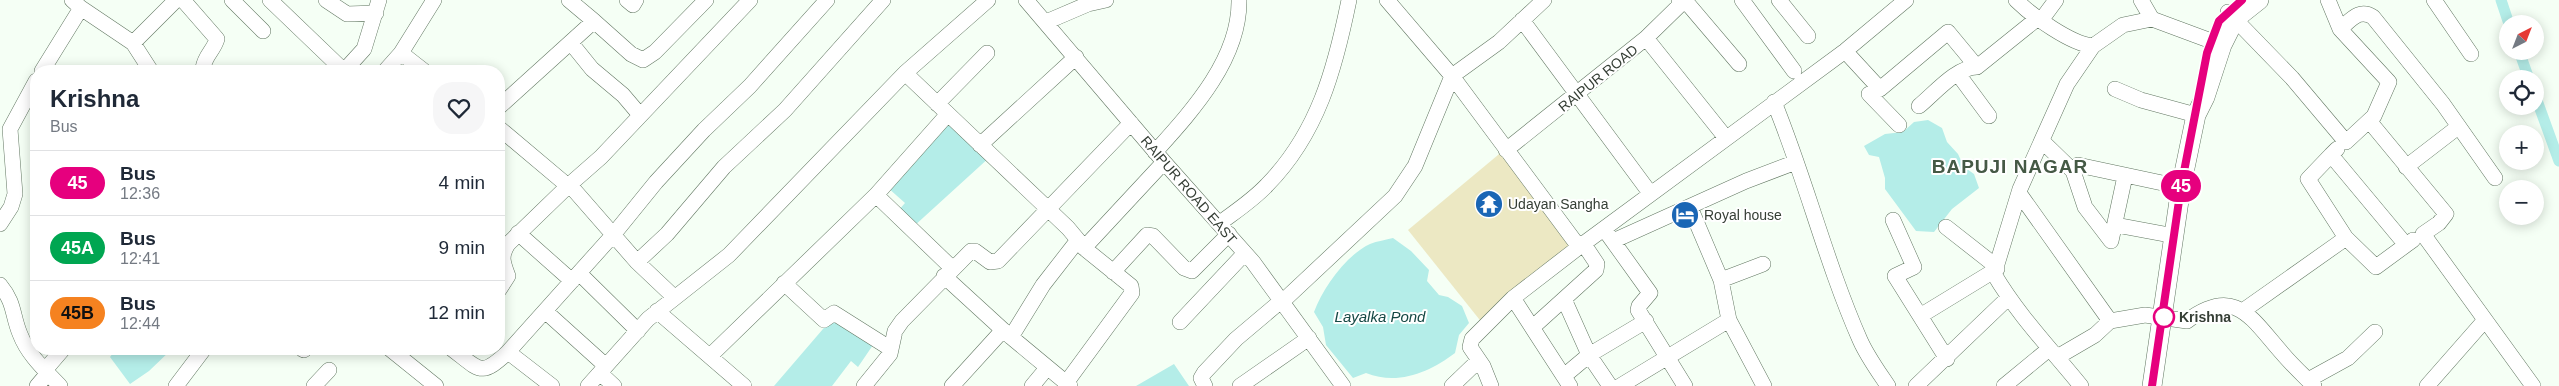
<!DOCTYPE html>
<html lang="en">
<head>
<meta charset="utf-8">
<style>
  body { margin:0; font-family:Helvetica,sans-serif; background:#f6f6f7; color:#1f2937; height:100vh; display:flex; flex-direction:column; font-size:19px; white-space:nowrap }
  * { box-sizing:border-box; margin:0 }
  p { font-size:16px; color:#747a83 }
  .icon { flex:none; width:28px; height:28px; fill:none; stroke:currentColor; stroke-width:2; stroke-linecap:round; stroke-linejoin:round }
  .map { position:relative; flex:1; overflow:hidden }
  .panel { position:absolute; left:30px; top:65px; width:475px; height:290px; display:flex; flex-direction:column; background:#fff; border-radius:20px; box-shadow:0 2px 12px #0003 }
  .panel>* { flex:none }
  .badge { padding:0 10px; border-radius:16px; font-size:18px; line-height:32px }
  .needle { width:32px; rotate:42deg }
  .tools { position:absolute; left:2499px; top:15px; display:grid; gap:10px }
  .tools a { display:grid; place-items:center; width:45px; height:45px; border-radius:50%; background:#fff; box-shadow:0 2px 12px #0003; font-size:25px }
  .map>.badge { position:absolute; translate:-50% -50%; box-shadow:0 0 0 2px #fff }
  .round { display:grid; place-items:center; flex:none; width:52px; height:52px; border-radius:20px; background:#f6f6f7 }
  .head { display:flex; align-items:center; justify-content:space-between; height:85px; padding:0 20px }
  h1 { font-size:24px; font-weight:700; line-height:38px }
  ul { padding:0; list-style:none }
  li { display:flex; align-items:center; gap:15px; height:65px; padding:0 20px; border-top:1px solid #e0e1e3 }
  li div { flex:1 }
  li b { display:block; font-size:19px }
  li em { font-style:normal }
  li .badge { min-width:55px; font-weight:700; text-align:center }
  .map>svg:first-child { display:block }
  .green { fill:#ece8c3 }
  .water { fill:#b4ede8 }
  .lines { fill:none; stroke-linecap:round; stroke-linejoin:round }
  .canal { stroke:#b4ede8; stroke-width:11 }
  .minor-casing { stroke:#627762; stroke-width:16 }
  .major-casing { stroke:#627762; stroke-width:20 }
  .minor { stroke:#fff; stroke-width:15 }
  .major { stroke:#fff; stroke-width:19 }
  .line-casing { stroke:#fff; stroke-width:11 }
  .line { stroke:#e6007e; stroke-width:8 }
  .stop-dot { fill:#fff; stroke:#e6007e; stroke-width:2.5 }
  .labels { text-anchor:middle; dominant-baseline:central; stroke-width:4; stroke-linejoin:round; paint-order:stroke }
  .street-label { font-size:14px; fill:#353e35; stroke:#fff }
  .poi-label { font-size:14px; fill:#353e35; stroke:#fff; text-anchor:start }
  .stop-label { font-size:14px; font-weight:bold; fill:#353e35; stroke:#fff; text-anchor:start }
  .water-label { font-size:15px; font-style:italic; fill:#154844; stroke:#fff }
  .district-label { font-size:19px; font-weight:bold; letter-spacing:1px; fill:#455945; stroke:#fff }
</style>
</head>
<body>
<div class="map">
<svg width="2559" height="386" viewBox="0 0 2559 386">
  <rect width="100%" height="100%" fill="#f5fff5"/>
  <!-- green -->
  <path class="green" d="M 1504,150 L 1577,248 L 1483,324 L 1408,230 Z"/>
  <!-- water -->
  <path class="water" d="M 950,119 L 991,156 L 913,227 L 898,211 L 905,203 L 887,187 Z
    M 1928,120 L 1942,128 L 1947,142 L 1958,154 L 1964,167 L 1974,174 L 1979,188 L 1952,209 L 1934,232 L 1916,231 L 1885,189 L 1885,178 L 1879,157 L 1869,155 L 1864,146 L 1885,134 L 1903,132 L 1914,122 Z
    M 1393,238 L 1411,251 L 1429,270 L 1427,281 L 1439,295 L 1448,297 L 1462,306 L 1469,323 L 1459,335 L 1455,353 C 1430,372 1398,386 1366,373 L 1353,378 L 1326,345 L 1323,327 L 1314,312 C 1323,288 1346,255 1370,244 C 1377,241 1386,240 1393,238 Z
    M 836,321 L 873,345 L 858,367 L 851,361 L 832,386 L 774,386 L 829,322 Z
    M 116,349 L 172,349 L 149,371 L 130,384 L 110,357 Z
    M 1174,364 L 1189,386 L 1136,386 Z"/>
  <g class="lines">
    <!-- canal -->
    <path class="canal" d="M 2501,0 L 2509,24
      M 2519,51 L 2529,79
      M 2535,95 L 2559,161"/>
    <defs>
      <path id="minor" d="M 183,0 L 217,39 C 214,50 205,55 203,68 L 205,71
        M 232,0 L 263,31
        M 270,0 L 344,71
        M 326,0 L 347,14 L 376,13
        M 569,0 L 594,21
        M 627,0 L 633,5 L 636,0
        M 1026,0 L 1164,162 L 1253,262 L 1343,386
        M 1387,0 L 1452,76 L 1579,247 L 1845,51 L 1906,0
        M 1679,0 L 1682,3 L 1688,4 L 1739,64
        M 1742,0 L 1794,71
        M 1779,0 L 1808,36
        M 2016,0 C 2032,16 2071,44 2093,46 L 2123,25 L 2152,19 L 2222,45
        M 2141,0 L 2152,19
        M 2434,0 L 2471,54
        M 81,8 L 133,43 L 151,71
        M 2228,12 L 2292,78 L 2346,142 L 2374,116 L 2389,82 L 2340,29 L 2328,0
        M 2042,19 L 2056,0
        M 1522,20 L 1650,193
        M 1046,22 L 1088,4 L 1106,0
        M 2340,29 C 2351,20 2359,8 2373,17 L 2443,104 L 2495,178
        M 1646,38 L 1726,138
        M 133,43 L 176,0
        M 571,43 L 592,69 L 623,95 L 640,115
        M 1845,51 L 1880,89
        M 401,53 L 424,71
        M 42,71 L 81,8 L 72,0
        M 344,71 L 364,49 L 379,0
        M 385,71 L 401,53 L 434,0
        M 905,73 L 1068,228 L 1078,240
        M 1958,74 L 1989,116
        M 1452,76 L 1499,42 L 1544,0
        M 2115,89 L 2141,100 L 2196,115
        M 1774,102 C 1806,180 1826,263 1860,340 C 1867,356 1878,371 1888,386
        M 937,104 L 987,53
        M 1919,106 C 1935,93 1956,67 1977,67 L 2038,18
        M 499,107 L 594,21 L 631,54 L 643,60 L 655,52 L 706,0
        M 2370,122 L 2446,214 L 2439,223 L 2423,234 L 2533,386
        M 1899,125 L 1869,94 L 1880,89 L 1948,32 L 1977,67
        M 499,128 L 568,186 L 508,244 C 500,256 503,263 508,276 L 499,290
        M 2042,141 L 2073,171 L 2085,207 L 2111,241 L 2125,176
        M 980,145 L 1076,57
        M 2337,149 L 2331,155 L 2406,245 L 2413,240
        M 1506,150 L 1646,38 L 1685,0
        M 1155,152 C 1192,111 1240,59 1239,0
        M 2331,155 L 2308,179 L 2346,238 L 2376,267 L 2406,245
        M 2406,167 L 2458,127
        M 2073,171 L 2078,165 L 2181,187
        M 2019,193 L 2110,321
        M 876,195 L 952,268
        M 1690,207 L 1721,280 L 1729,320 L 1764,386
        M 1893,220 L 1914,267 L 1895,276 L 1947,359
        M 1220,223 C 1236,211 1253,200 1267,185 C 1318,133 1335,69 1349,0
        M 0,224 L 11,207 L 15,194 L 10,129 L 36,81
        M 2116,225 L 2175,236
        M 1946,227 L 1997,267
        M 518,233 L 572,281
        M 1607,233 L 1650,293 L 1639,306 L 1638,310 L 1685,386
        M 1613,241 L 1746,181 L 1796,162
        M 637,262 L 667,234 L 724,167 L 785,110 L 883,0
        M 1113,272 L 1147,235 L 1153,236 L 1184,268 L 1192,271 L 1229,234
        M 579,273 L 638,331
        M 944,276 L 1003,330
        M 1721,280 L 1763,264
        M 784,283 L 824,320 L 834,313 L 891,349
        M 0,285 C 15,303 12,315 20,334 C 28,355 45,370 60,386
        M 674,297 L 637,262 L 575,191 L 568,186 L 601,157 L 750,0
        M 1513,298 L 1570,386
        M 1564,299 L 1589,355 L 1610,386
        M 1282,302 L 1395,196 L 1415,166 L 1452,76
        M 2244,310 L 2346,238
        M 545,311 L 606,366
        M 657,311 L 744,386
        M 1920,316 L 1997,269
        M 1180,322 L 1245,253
        M 1533,327 L 1596,270 L 1597,264 L 1583,243
        M 1011,337 L 1070,386
        M 302,349 L 304,350
        M 390,349 L 436,386
        M 452,349 C 480,370 480,378 508,352
        M 710,356 L 876,195 L 947,115
        M 2059,356 L 2095,335 L 2110,321 L 2145,315 L 2187,321 C 2235,285 2251,318 2282,353 C 2292,365 2303,375 2314,386
        M 45,370 L 63,349
        M 600,373 L 614,386
        M 1564,376 L 1589,355 L 1646,321
        M 2308,380 L 2348,358 L 2375,332
        M 1066,383 L 1132,293 L 1131,286 L 1084,248
        M 37,386 L 48,373
        M 176,386 L 204,349
        M 314,386 L 329,370
        M 552,386 L 508,352 L 613,235 L 656,182 L 704,130 L 750,86 L 827,0
        M 588,386 L 648,319 L 729,255 L 905,73 L 988,0
        M 864,386 L 890,354 L 895,331 L 902,321 L 971,251 L 975,251 L 990,262 L 998,261 L 1131,123
        M 952,386 L 1003,330 L 1011,337 L 1043,285 L 1078,240 L 1084,248 L 1164,162
        M 1032,386 L 1047,368
        M 1205,386 L 1201,378 L 1204,373 L 1236,339 L 1281,301
        M 1240,386 L 1309,338
        M 1452,386 L 1478,361
        M 1491,386 L 1483,366 L 1470,347 L 1472,339 L 1513,298 L 1579,247
        M 1620,386 L 1729,320
        M 1916,386 L 2008,298
        M 2004,386 L 2049,349
        M 2081,386 C 2051,349 2018,315 1994,274 L 2020,189 L 2067,84 L 2093,46
        M 2427,386 L 2485,320"/>
      <path id="major" d="M 2152,386 L 2181,187 L 2196,115 L 2205,97 L 2222,45 L 2235,19 L 2259,0"/>
    </defs>
    <!-- minor casing -->
    <use href="#minor" class="minor-casing"/>
    <!-- major casing -->
    <use href="#major" class="major-casing"/>
    <!-- minor -->
    <use href="#minor" class="minor"/>
    <!-- major -->
    <use href="#major" class="major"/>
  </g>
  <g class="lines">
    <defs>
      <path id="line" d="M 2152,386 L 2181,187 L 2207,53 L 2219,21 L 2242,0"/>
    </defs>
    <!-- line casing -->
    <use href="#line" class="line-casing"/>
    <!-- line -->
    <use href="#line" class="line"/>
  </g>
  <!-- icons -->
  <defs>
    <symbol id="temple-disc" viewBox="-11 -11 22 22"><circle r="9.5" fill="#1a66b5" stroke="#fff"/><path d="M0-6L5-2H3V0L6.5 2.5H4V6H1.5V3h-3V6H-4V2.5H-6.5L-3 0V-2H-5Z" fill="#fff"/></symbol>
    <symbol id="hotel-disc" viewBox="-11 -11 22 22"><circle r="9.5" fill="#1a66b5" stroke="#fff"/><path d="M-6-4.5h1.5V1H6V5H4.5V3h-9V5H-6ZM-4 0a1.8 1.8 0 1 1 3.6 0ZM.5 0V-2.5h3Q6-2.5 6 0Z" fill="#fff"/></symbol>
  </defs>
  <g fill-rule="evenodd">
    <use href="#temple-disc" x="1473" y="188" width="32" height="32"/>
    <use href="#hotel-disc" x="1669" y="199" width="32" height="32"/>
  </g>
  <!-- markers -->
  <circle class="stop-dot" cx="2164" cy="317" r="10"/>
  <g class="labels">
    <!-- street labels -->
    <g class="street-label">
      <text transform="translate(1598 78) rotate(-39)">RAIPUR ROAD</text>
      <text transform="translate(1189 190) rotate(49)">RAIPUR ROAD EAST</text>
    </g>
    <!-- poi labels -->
    <g class="poi-label">
      <text x="1508" y="204">Udayan Sangha</text>
      <text x="1704" y="215">Royal house</text>
    </g>
    <!-- stop labels -->
    <g class="stop-label">
      <text x="2179" y="317">Krishna</text>
    </g>
    <!-- water labels -->
    <g class="water-label">
      <text x="1380" y="316">Layalka Pond</text>
    </g>
    <!-- district labels -->
    <g class="district-label">
      <text x="2010" y="166">BAPUJI NAGAR</text>
    </g>
  </g>
</svg>
<div class="tools">
<a><svg class="needle" viewBox="-14 -14 28 28"><path d="M0-13l5 13h-10z" fill="#e53935"/><path d="M0 13l5-13h-10z" fill="#747a83"/></svg></a>
<a><svg class="icon" aria-label="locate" viewBox="0 0 24 24"><circle cx="12" cy="12" r="6"/><path d="M12 2v4M12 18v4M2 12h4M18 12h4"/></svg></a>
<a>+</a>
<a>−</a>
</div>
<b class="badge" style="left:2181px;top:186px;background:#e6007e;color:#fff">45</b>
<section class="panel">
<div class="head"><div><h1>Krishna</h1><p>Bus</p></div><a class="round"><svg class="icon" aria-label="heart" viewBox="0 0 24 24"><path d="M12 20l-8-8c-3-5 5-10 8-4 3-6 11-1 8 4z"/></svg></a></div>
<ul>
<li><span class="badge" style="background:#e6007e;color:#fff">45</span><div><b>Bus</b><p>12:36</p></div><em>4 min</em></li>
<li><span class="badge" style="background:#00a651;color:#fff">45A</span><div><b>Bus</b><p>12:41</p></div><em>9 min</em></li>
<li><span class="badge" style="background:#f58220;color:#111">45B</span><div><b>Bus</b><p>12:44</p></div><em>12 min</em></li>
</ul>
</section>
</div>
</body>
</html>
